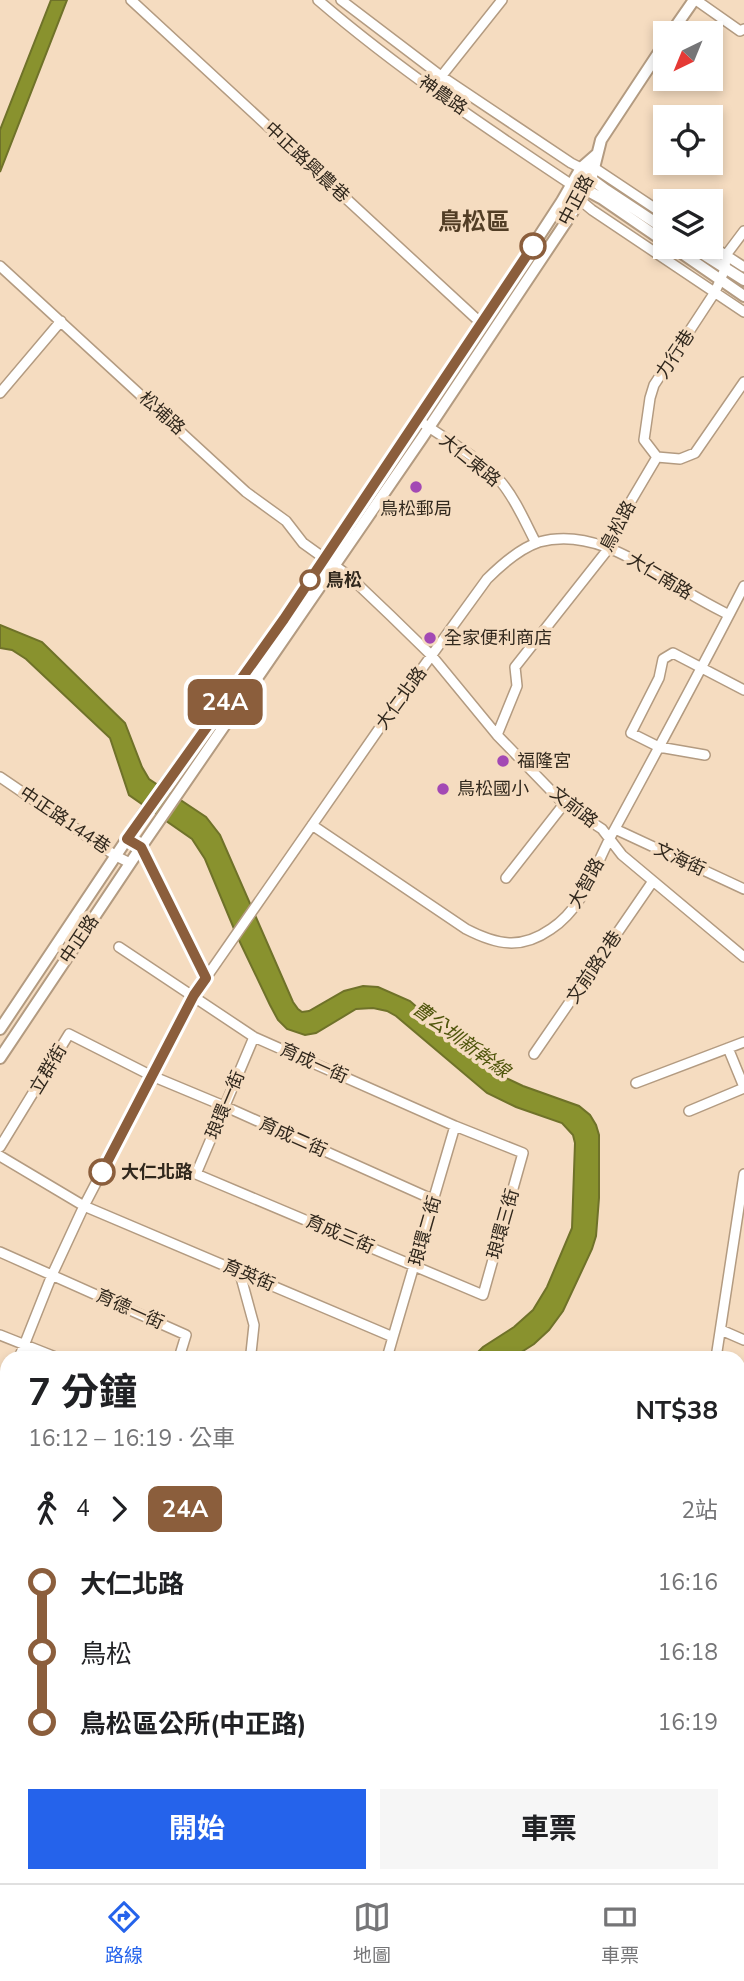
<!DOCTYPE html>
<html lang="zh-TW">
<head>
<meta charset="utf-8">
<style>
  body { margin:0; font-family:"Nunito Sans","Noto Sans TC",sans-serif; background:#f6f6f6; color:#202124; height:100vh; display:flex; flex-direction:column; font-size:26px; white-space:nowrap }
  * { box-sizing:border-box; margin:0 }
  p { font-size:23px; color:#757577 }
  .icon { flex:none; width:38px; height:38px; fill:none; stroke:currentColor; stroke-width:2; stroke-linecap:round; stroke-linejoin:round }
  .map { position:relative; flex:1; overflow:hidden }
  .drawer { position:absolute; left:0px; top:1351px; width:746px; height:532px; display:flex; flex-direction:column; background:#fff; border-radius:21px 21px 0 0; box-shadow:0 4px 10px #0003 }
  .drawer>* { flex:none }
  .badge { padding:0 14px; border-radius:10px; font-size:24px; line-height:46px }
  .needle { width:46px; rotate:223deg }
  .fabs { position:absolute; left:653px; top:21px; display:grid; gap:14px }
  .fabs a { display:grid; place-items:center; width:70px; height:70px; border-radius:0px; background:#fff; box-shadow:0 4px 10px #0003; font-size:35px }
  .map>.badge { position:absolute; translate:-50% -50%; box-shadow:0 0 0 4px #fff }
  .legs { display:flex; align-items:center; gap:10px; height:77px; padding:0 28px; font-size:23px }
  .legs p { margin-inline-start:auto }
  .summary { display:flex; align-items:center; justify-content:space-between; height:119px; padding:0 28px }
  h1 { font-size:38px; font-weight:700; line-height:52px }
  .button { display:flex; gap:14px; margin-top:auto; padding:14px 28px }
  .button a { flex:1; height:80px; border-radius:0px; background:#2563eb; color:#fff; font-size:28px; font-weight:700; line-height:80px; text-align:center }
  .button a+a { background:#f6f6f6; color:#202124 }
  ul { padding:0 28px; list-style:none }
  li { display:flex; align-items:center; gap:24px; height:70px; font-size:26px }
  li i { display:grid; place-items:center; width:10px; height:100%; margin:0 9px; background:currentColor }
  li i::after { content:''; width:18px; height:18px; margin:-9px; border:5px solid; border-radius:50%; background:#fff }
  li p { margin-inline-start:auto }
  li:first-child i { background:linear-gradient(#0000 50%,currentColor 0) }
  li:last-child i { background:linear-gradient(currentColor 50%,#0000 0) }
  .tabs { display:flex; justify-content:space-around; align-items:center; height:98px; border-top:2px solid #e0e0e0; background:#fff; font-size:19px; color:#757577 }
  .tabs a { display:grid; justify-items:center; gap:4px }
  .tabs .current { color:#2563eb }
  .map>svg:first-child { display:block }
  .green { fill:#f5b9b2 }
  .water { fill:#89922e; stroke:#6f7229; stroke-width:2 }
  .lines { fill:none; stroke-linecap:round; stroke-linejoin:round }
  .minor-casing { stroke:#b39b81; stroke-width:12 }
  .major-casing { stroke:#b39b81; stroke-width:14 }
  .minor { stroke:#fff; stroke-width:9 }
  .major { stroke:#fff; stroke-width:10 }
  .line-1-casing { stroke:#fff; stroke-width:16 }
  .line-1 { stroke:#8b5e3c; stroke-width:10 }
  .stop-1-dot { fill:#fff; stroke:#8b5e3c; stroke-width:3.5 }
  .poi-dot { fill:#a349b4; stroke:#f5dcc0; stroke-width:2.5 }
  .labels { text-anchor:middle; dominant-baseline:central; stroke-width:7; stroke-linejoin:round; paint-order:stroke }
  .street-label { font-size:18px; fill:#31281d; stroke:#f5dcc0 }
  .poi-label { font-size:18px; fill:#31281d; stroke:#f5dcc0; text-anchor:start }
  .stop-label { font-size:18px; font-weight:bold; fill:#31281d; stroke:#f5dcc0; text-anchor:start }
  .water-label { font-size:19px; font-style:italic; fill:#50560c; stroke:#f5dcc0 }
  .district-label { font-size:24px; font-weight:bold; fill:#513d25; stroke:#f5dcc0 }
</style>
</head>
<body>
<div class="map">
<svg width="744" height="1883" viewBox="0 0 744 1883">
  <rect width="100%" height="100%" fill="#f5dcc0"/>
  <!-- green -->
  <path class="green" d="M 744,1791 L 744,1883 L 421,1883 L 423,1876 L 738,1876 L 739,1799 Z
    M 7,1811 L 7,1876 L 193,1876 L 188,1883 L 0,1883 L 0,1822 L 3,1823 Z"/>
  <!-- water -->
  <path class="water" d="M 51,0 L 67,0 L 0,172 L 0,130 Z
    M 0,625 L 42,642 L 125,723 L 142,767 L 149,779 L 206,817 L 220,835 L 293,1002 L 298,1009 L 302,1012 L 309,1011 L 344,991 L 363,986 L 378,987 L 410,1001 L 487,1069 L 523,1086 L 579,1106 L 590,1115 L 596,1125 L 599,1135 L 599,1198 L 596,1236 L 592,1249 L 563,1311 L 549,1330 L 534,1344 L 512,1358 L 472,1358 L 483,1347 L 514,1327 L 533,1310 L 547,1287 L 572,1228 L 575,1143 L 573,1135 L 562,1123 L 516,1107 L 487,1093 L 396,1016 L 387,1011 L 373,1008 L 356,1009 L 316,1033 L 305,1035 L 287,1029 L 278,1020 L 270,1005 L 237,936 L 205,859 L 192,839 L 129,795 L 110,738 L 26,659 L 12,650 L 0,648 Z"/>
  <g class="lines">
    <defs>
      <path id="minor" d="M 131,0 L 482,324
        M 318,0 C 397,68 485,127 572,185 L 580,200 L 592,210 L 744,312
        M 341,0 L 441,76 L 571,163 L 581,168 L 593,167 L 665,215
        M 696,0 L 740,31 L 744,29
        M 432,88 L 502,0
        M 710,245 L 744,267
        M 0,266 L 246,492 L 286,521 L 303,543 L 349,576 L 391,616 L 432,656 L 497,735 L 564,804 L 602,829 L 622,855 L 744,957
        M 0,393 L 61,321
        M 418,420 C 446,439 478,457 501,482 C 516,500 525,522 536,543
        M 657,457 L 644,440 L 650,398 L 654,385 L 715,292 L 725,269 L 726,255 L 744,231
        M 497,735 L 517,686 L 515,667 L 609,548 L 631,501 L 657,457 L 680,459 L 695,453 L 744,382
        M 705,755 L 659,747 L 631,733 L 659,678 L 663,659 L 673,653 L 744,690
        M 0,777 L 116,856 L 130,863
        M 312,825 L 466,929 C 497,945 521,950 551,929 C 584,907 593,870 611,836 C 656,753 701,670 744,586
        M 615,829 L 744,889
        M 127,839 L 141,847 L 206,978
        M 506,878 L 564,804
        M 119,947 L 254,1037 L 455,1126 L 523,1153 L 483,1295 L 196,1174 L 254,1037
        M 728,1048 L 744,1087
        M 534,1054 L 653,881
        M 636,1083 L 744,1042
        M 689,1111 L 744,1088
        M 0,1147 L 69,1034 L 152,1076 L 224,1106 L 434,1200
        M 0,1156 L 84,1206 L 393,1337 L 387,1358
        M 0,1252 L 186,1335 L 179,1358
        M 239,1270 L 254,1325 L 251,1353 L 253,1358
        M 721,1330 L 744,1340
        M 0,1335 L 58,1358
        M 393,1337 L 455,1126
        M 19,1358 L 52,1275 L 84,1206 L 194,995 L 397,703 L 487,579 C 500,566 521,548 539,542 C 590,528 636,561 678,586 C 694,597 712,606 729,615
        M 716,1358 L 744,1174
        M 0,1413 L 7,1393
        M 0,1502 L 7,1504
        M 741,1602 L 744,1593
        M 0,1639 L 7,1629
        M 738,1683 L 744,1683
        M 188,1883 L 192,1876
        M 312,1883 L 315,1876"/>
      <path id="major" d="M 671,33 L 694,0
        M 587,176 L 606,190 L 665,229
        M 581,187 L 601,198 L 665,242
        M 673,247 L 744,296
        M 692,247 L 744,280
        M 0,1029 L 145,812 L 284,619 L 482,324 L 562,201 L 581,168 L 597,154
        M 0,1058 L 141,847 L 422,438 L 572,213 L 591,180 L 601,140 L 665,43"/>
    </defs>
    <!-- minor casing -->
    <use href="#minor" class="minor-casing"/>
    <!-- major casing -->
    <use href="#major" class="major-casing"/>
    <!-- minor -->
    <use href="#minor" class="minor"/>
    <!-- major -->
    <use href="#major" class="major"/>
  </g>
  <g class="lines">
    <defs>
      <path id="line-1" d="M 102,1172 L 194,995 L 206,978 L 141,847 L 127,839 L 284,619 L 533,246"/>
    </defs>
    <!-- line-1 casing -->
    <use href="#line-1" class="line-1-casing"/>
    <!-- line-1 -->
    <use href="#line-1" class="line-1"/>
  </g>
  <!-- markers -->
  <g class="stop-1-dot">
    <circle cx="533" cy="246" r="12"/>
    <circle cx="310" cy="580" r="9"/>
    <circle cx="102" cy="1172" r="12"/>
  </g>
  <g class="poi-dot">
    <circle cx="416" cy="487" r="7"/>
    <circle cx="430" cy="638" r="7"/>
    <circle cx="503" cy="761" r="7"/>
    <circle cx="443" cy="789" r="7"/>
  </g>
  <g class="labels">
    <!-- street labels -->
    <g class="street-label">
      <text transform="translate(443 95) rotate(35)">神農路</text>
      <text transform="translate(307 162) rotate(43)">中正路興農巷</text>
      <text transform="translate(576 200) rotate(-62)">中正路</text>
      <text transform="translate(675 354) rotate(-57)">力行巷</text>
      <text transform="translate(162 413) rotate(42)">松埔路</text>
      <text transform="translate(470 460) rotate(39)">大仁東路</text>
      <text transform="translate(618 526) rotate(-62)">鳥松路</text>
      <text transform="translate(660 576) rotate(31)">大仁南路</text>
      <text transform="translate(401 698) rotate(-54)">大仁北路</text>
      <text transform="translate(574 807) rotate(38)">文前路</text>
      <text transform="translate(65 820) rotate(34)">中正路144巷</text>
      <text transform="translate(680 859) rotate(25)">文海街</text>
      <text transform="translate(586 883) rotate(-61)">大智路</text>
      <text transform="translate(79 939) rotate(-56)">中正路</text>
      <text transform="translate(594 967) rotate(-56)">文前路2巷</text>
      <text transform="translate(314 1063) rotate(24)">育成一街</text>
      <text transform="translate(48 1069) rotate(-59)">立群街</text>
      <text transform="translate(225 1105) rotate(-67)">琅環一街</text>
      <text transform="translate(293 1137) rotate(24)">育成二街</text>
      <text transform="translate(503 1224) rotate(-74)">琅環三街</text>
      <text transform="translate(425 1231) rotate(-74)">琅環二街</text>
      <text transform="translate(340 1234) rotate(23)">育成三街</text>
      <text transform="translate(249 1275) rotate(23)">育英街</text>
      <text transform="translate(130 1309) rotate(24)">育德一街</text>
    </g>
    <!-- poi labels -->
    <g class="poi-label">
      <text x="416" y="509" text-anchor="middle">鳥松郵局</text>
      <text x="444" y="638">全家便利商店</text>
      <text x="517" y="761">福隆宮</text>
      <text x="457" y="789">鳥松國小</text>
    </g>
    <!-- stop labels -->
    <g class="stop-label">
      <text x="326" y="580">鳥松</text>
      <text x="121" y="1172">大仁北路</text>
    </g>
    <!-- water labels -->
    <g class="water-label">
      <text transform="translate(461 1040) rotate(36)">曹公圳新幹線</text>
    </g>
    <!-- district labels -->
    <g class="district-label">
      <text x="474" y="222">鳥松區</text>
    </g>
  </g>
</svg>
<div class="fabs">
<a><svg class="needle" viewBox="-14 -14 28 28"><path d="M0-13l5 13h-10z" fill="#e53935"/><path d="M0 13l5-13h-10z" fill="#757577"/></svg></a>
<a><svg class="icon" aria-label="locate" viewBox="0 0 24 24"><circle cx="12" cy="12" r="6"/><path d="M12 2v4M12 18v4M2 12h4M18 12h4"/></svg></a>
<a><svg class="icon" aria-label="layers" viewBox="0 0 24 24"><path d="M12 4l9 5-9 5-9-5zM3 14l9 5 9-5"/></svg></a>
</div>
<b class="badge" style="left:225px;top:702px;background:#8b5e3c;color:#fff">24A</b>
<section class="drawer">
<div class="summary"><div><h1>7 分鐘</h1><p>16:12 – 16:19 · 公車</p></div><b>NT$38</b></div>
<div class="legs"><svg class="icon" aria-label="walk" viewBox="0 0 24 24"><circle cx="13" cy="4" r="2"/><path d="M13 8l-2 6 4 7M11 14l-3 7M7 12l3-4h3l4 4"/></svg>4<svg class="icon" aria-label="forward" viewBox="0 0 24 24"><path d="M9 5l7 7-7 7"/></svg><b class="badge" style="background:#8b5e3c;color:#fff">24A</b><p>2站</p></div>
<ul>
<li><i style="color:#8b5e3c"></i><b>大仁北路</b><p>16:16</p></li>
<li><i style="color:#8b5e3c"></i><span>鳥松</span><p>16:18</p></li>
<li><i style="color:#8b5e3c"></i><b>鳥松區公所(中正路)</b><p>16:19</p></li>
</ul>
<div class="button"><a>開始</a><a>車票</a></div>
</section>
</div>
<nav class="tabs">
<a class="current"><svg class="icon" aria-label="directions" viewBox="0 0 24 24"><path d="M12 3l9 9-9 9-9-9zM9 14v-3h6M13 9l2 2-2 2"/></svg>路線</a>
<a><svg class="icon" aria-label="map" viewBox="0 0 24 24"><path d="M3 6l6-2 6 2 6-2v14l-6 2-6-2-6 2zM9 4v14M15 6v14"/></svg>地圖</a>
<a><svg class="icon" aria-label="tickets" viewBox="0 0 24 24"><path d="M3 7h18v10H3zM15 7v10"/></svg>車票</a>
</nav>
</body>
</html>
